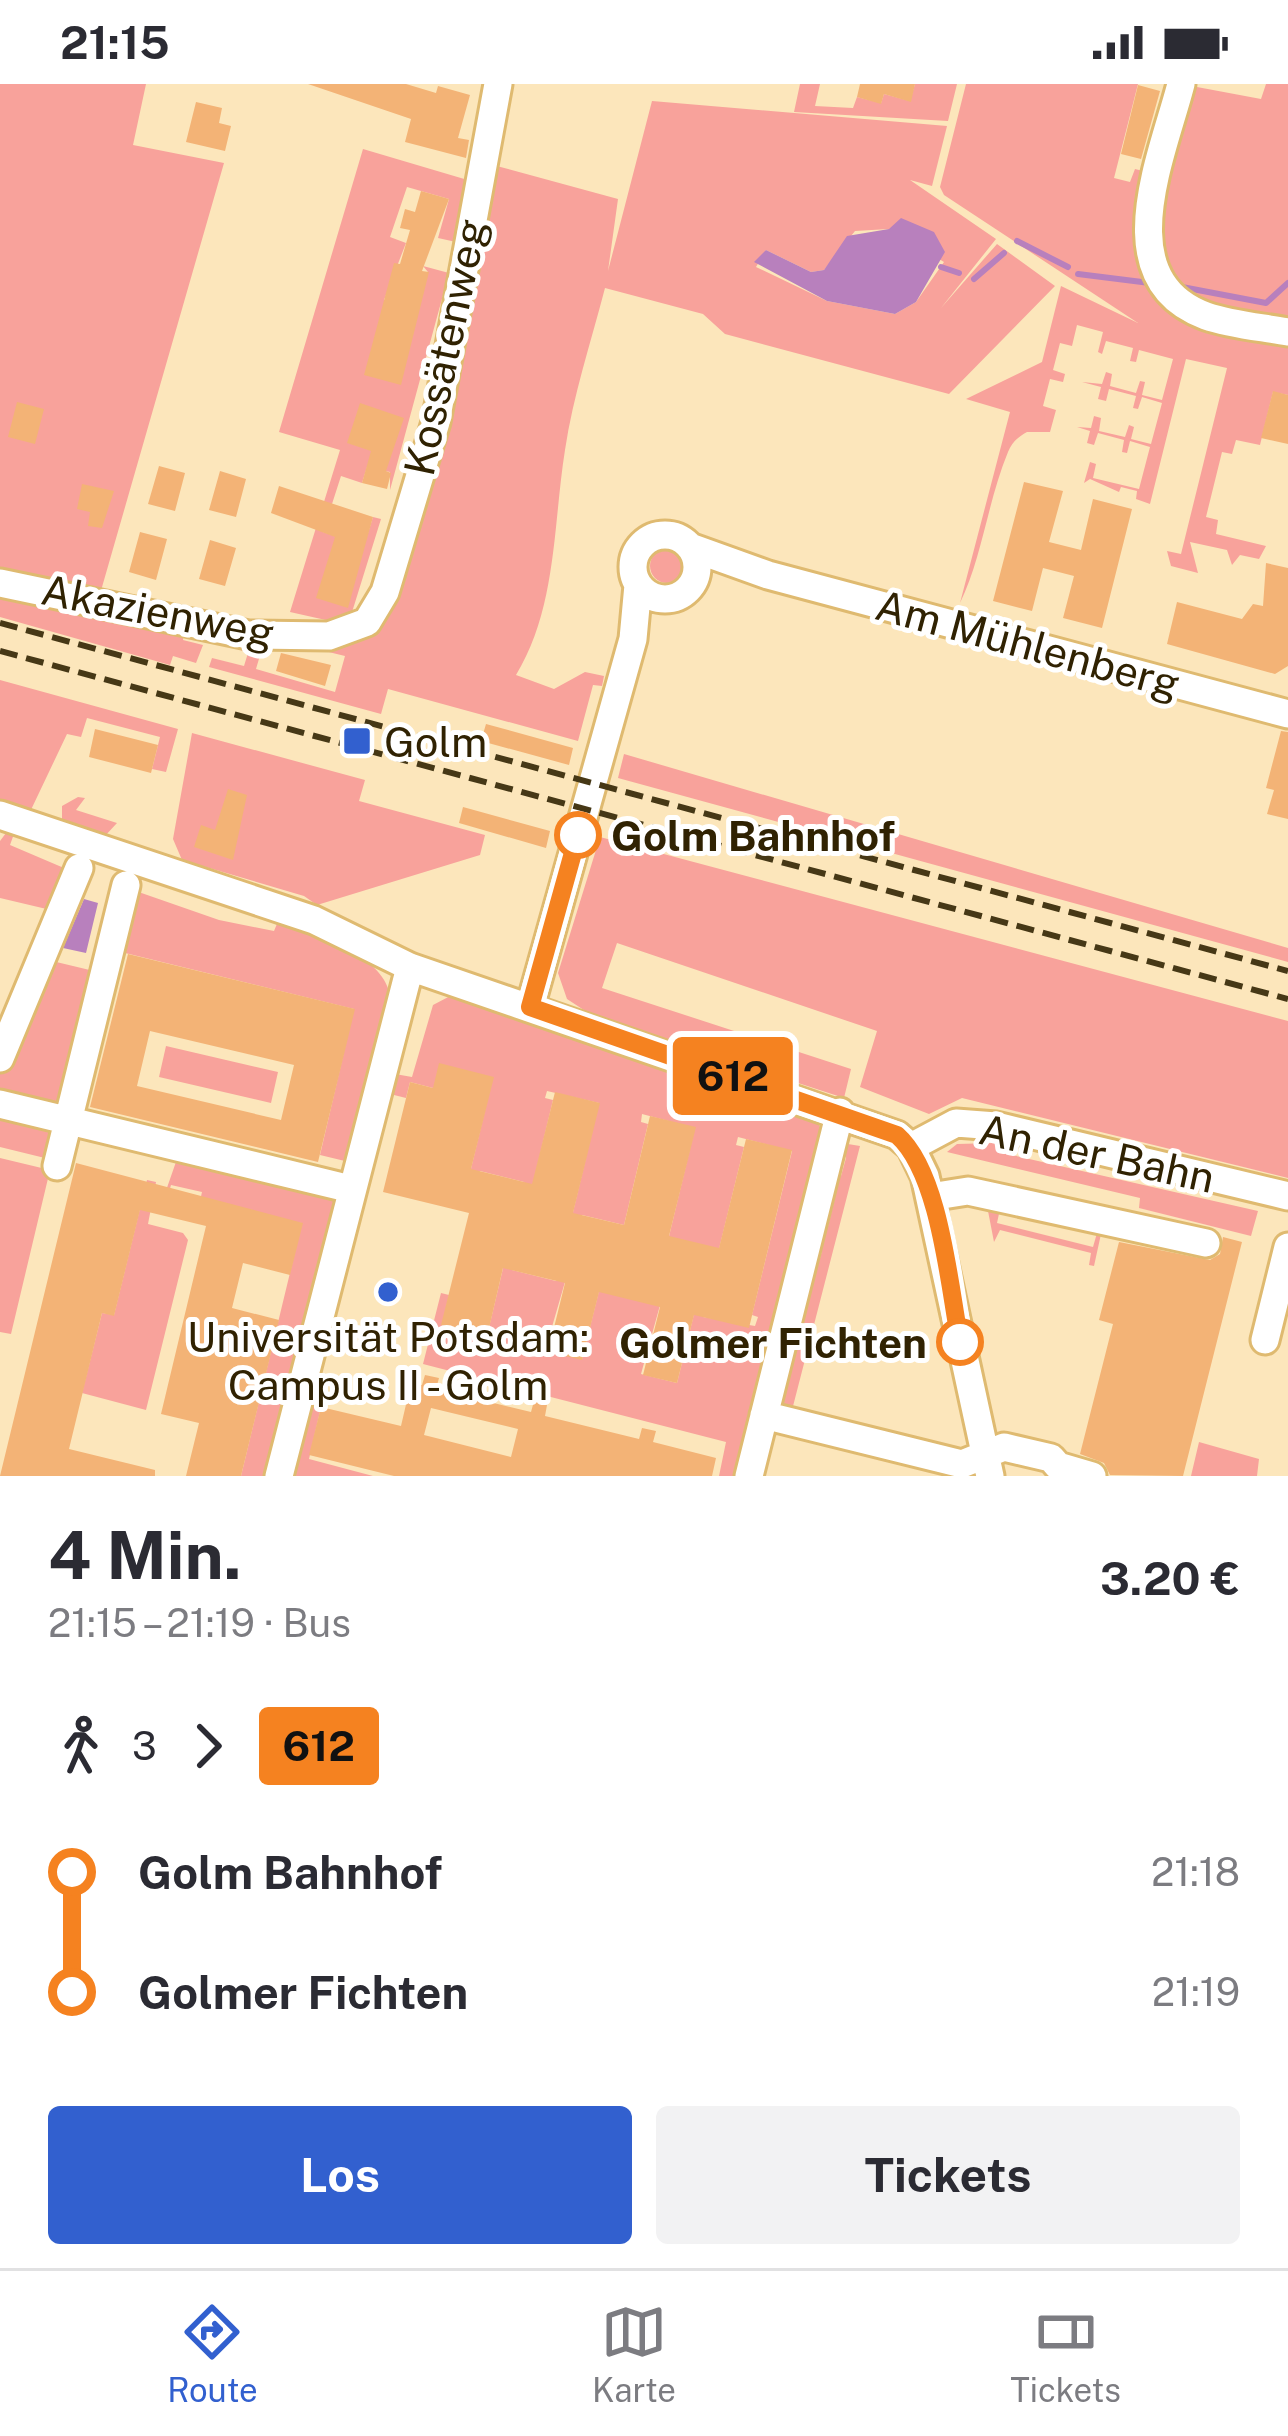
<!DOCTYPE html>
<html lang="de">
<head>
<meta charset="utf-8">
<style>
  body { margin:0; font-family:"Public Sans",sans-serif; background:#f2f2f3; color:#2b2b33; height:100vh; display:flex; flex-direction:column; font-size:45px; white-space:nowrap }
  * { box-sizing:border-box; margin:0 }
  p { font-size:39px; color:#7c7c81 }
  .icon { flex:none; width:66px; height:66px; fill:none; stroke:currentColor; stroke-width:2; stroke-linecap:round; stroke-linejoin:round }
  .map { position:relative; height:1392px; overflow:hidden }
  .drawer { display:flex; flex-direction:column; background:#fff; flex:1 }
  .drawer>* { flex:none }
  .badge { padding:0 24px; border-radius:9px; font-size:42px; line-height:78px }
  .map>.badge { position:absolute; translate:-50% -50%; box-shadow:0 0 0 6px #fff }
  .legs { display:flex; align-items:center; gap:18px; height:132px; padding:0 48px; font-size:39px }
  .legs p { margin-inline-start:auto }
  .head { display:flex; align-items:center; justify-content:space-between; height:204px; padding:0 48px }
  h1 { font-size:66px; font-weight:700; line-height:90px }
  .primary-button { display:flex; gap:24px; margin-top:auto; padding:24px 48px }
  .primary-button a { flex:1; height:138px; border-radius:12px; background:#3260cf; color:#fff; font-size:48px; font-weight:700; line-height:138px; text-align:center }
  .primary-button a+a { background:#f2f2f3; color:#2b2b33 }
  ul { padding:0 48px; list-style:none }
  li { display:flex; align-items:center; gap:42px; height:120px; font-size:45px }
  li i { display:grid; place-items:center; width:18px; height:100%; margin:0 15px; background:currentColor }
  li i::after { content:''; width:30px; height:30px; margin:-15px; border:9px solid; border-radius:50%; background:#fff }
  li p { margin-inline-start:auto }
  li:first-child i { background:linear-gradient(#0000 50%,currentColor 0) }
  li:last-child i { background:linear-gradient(currentColor 50%,#0000 0) }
  .status { display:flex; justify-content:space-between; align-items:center; height:84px; padding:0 60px; background:#fff; direction:ltr }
  .status svg { height:33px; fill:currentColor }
  .tabs { display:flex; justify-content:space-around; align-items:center; height:168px; border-top:3px solid #e1e1e2; background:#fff; font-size:33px; color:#7c7c81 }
  .tabs a { display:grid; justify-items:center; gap:6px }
  .tabs .on { color:#3260cf }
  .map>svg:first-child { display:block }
  .green { fill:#f8a29b; fill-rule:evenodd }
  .water { fill:#b880bd }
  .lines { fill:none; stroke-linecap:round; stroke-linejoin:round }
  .stream { stroke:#b880bd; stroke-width:6 }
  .building { fill:#f3b376; fill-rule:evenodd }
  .minor-casing { stroke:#dfba70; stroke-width:33 }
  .minor { stroke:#fff; stroke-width:27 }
  .rail { stroke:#463816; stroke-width:6; stroke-dasharray:18 9; stroke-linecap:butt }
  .line-1-casing { stroke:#fff; stroke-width:27 }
  .line-1 { stroke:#f58220; stroke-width:18 }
  .poi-dot { fill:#3260cf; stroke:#fff; stroke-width:4.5 }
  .stop-1-dot { fill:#fff; stroke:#f58220; stroke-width:6 }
  .labels { text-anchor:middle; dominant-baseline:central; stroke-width:10; stroke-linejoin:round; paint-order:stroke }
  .street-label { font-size:42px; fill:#302202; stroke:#fff }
  .poi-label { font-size:42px; fill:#302202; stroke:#fff; text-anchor:start }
  .stop-label { font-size:42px; font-weight:bold; fill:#302202; stroke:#fff; text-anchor:start }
</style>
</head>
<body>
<div class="status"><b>21:15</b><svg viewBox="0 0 49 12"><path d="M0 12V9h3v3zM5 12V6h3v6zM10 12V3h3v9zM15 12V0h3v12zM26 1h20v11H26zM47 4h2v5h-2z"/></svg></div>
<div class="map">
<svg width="1288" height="1392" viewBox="0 0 1288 1392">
  <rect width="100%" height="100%" fill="#fce6bb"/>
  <!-- green -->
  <path class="green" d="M 0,0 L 146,0 L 133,61 L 224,79 L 98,517 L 0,499 Z
    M 800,0 L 820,0 L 815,22 L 853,24 L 857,13 L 881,19 L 884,10 L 910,17 L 915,0 L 957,0 L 948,37 L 794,28 Z
    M 966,0 L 1138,0 L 1114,94 L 1130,98 L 1135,85 L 1151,89 L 1181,0 L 1261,15 L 1266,0 L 1288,0 L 1288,311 L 1273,308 L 1260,361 L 1236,356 L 1232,370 L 1222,368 L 1206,433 L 1218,436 L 1216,450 L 1266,462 L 1259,475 L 1240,471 L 1232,481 L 1227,466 L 1190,458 L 1198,489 L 1171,482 L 1167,467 L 1181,470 L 1227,284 L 1186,275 L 1150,420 L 1136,415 L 1137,407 L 1121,403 L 1119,408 L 1090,395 L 1084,399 L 1090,378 L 1096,380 L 1093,394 L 1139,405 L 1150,363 L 1130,357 L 1127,369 L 1122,368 L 1124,356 L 1098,349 L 1094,361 L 1087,359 L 1090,347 L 1077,343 L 1091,344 L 1094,332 L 1101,334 L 1099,347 L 1125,353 L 1129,341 L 1134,343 L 1131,355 L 1151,360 L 1162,319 L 1142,313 L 1138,325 L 1133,324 L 1136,312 L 1109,305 L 1106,317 L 1098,315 L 1101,303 L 1082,298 L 1102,300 L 1106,288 L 1112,290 L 1110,302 L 1136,309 L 1140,297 L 1145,298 L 1142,311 L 1162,316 L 1173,275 L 1139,266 L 1136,278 L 1130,277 L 1133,264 L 1106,257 L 1102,270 L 1098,268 L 1103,248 L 1077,241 L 1072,262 L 1060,259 L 1053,286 L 1065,290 L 1063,298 L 1050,295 L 1043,322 L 1056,326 L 1050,348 L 1027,348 C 1018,353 1012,358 1008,368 C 988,416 982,474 960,519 L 1010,328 L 966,315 L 1042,278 L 1061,202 L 1138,239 L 944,111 L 940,103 Z
    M 652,17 L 947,42 L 932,102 L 910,96 L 996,155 L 941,224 L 997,160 L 1055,202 L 949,310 L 725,250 L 703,230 L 605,204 C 591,258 573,312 565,366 C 553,441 557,524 516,591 L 554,605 L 585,588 L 604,592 L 602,602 L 593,601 L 578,657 L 388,605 L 381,630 L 209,583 L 212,574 L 244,582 L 248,569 L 217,557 L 249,565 L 253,552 L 367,538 L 493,81 L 618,115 L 608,187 ZM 889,145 L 944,178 L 916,218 L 895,230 L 827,217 L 756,183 L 766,166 L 811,188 L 824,186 L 855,147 ZM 263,561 L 304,562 L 345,572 L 335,608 L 256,585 Z
    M 363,65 L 471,97 L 456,158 L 438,154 L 449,115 L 407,103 L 390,153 L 406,159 L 384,216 L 417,226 L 428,188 L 423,182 L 449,189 L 390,406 L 390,388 L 367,383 L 362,399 L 341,392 L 323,448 L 364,462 L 373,433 L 381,435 L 348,541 L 290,528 L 340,366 L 279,348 Z
    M650 482a17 17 0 1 1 34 0a17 17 0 1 1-34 0Z
    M 0,505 L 184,549 L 183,556 L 203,561 L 196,579 L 173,572 L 170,581 L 0,533 Z
    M 0,596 L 178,645 L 166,688 L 152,685 L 160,653 L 87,634 L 81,653 L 67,650 L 29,730 L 0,719 Z
    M 192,649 L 365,696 L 359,717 L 485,751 L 480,771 L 317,821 L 304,812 L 182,776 L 173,755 Z
    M 624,670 L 1288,864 L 1288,878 L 618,694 Z
    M 78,713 L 85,714 L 76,726 L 117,739 L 104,753 L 62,737 L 62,722 Z
    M 9,745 L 15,747 L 10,761 L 71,787 L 55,827 L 0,814 L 0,757 Z
    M 600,753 L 1288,937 L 1288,1094 L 962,1014 L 929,1030 L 860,1003 L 877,947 L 617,859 L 602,904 L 851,985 L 844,1014 L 593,932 L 567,915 L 558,889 Z
    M 130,805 L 219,836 L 274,847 L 279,835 C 313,850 388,872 390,914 L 349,1078 L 320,1071 L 354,925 L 121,868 Z
    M 48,876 L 98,888 L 64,1028 L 0,1012 L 0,990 Z
    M 454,910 L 818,1038 L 822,1048 L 740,1392 L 719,1392 L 726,1358 L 423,1280 L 441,1209 L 449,1211 L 442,1241 L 487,1252 L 509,1159 L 512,1186 L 556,1197 L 567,1191 L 545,1267 L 582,1275 L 605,1183 L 662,1214 L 641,1290 L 677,1299 L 700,1206 L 703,1233 L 755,1242 L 758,1233 L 752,1231 L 792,1067 L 738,1053 L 736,1061 L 744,1063 L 719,1165 L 665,1169 L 695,1044 L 642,1030 L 641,1038 L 648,1040 L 624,1141 L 582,1131 L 577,1147 L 569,1145 L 599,1019 L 547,1007 L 545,1014 L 553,1016 L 531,1108 L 524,1098 L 480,1087 L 469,1093 L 493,993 L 433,1004 L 410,998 L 406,1014 L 390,1010 L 395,990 L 412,993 L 433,921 Z
    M 166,962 L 278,988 L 271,1019 L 159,993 Z
    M 0,1025 L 54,1045 L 53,1076 L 0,1063 Z
    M 842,1059 L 860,1062 L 791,1330 L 775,1319 L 779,1305 L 787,1301 L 796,1267 L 790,1261 L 800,1252 L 805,1233 L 799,1226 L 805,1202 L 813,1199 L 822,1167 L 819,1148 L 828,1142 L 835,1114 L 832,1097 L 841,1092 L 846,1074 Z
    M 994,1059 L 1012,1071 L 1258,1127 L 1251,1152 L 1139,1124 L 1140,1114 L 947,1068 L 957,1060 Z
    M 0,1074 L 50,1086 L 11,1250 L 0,1248 Z
    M 177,1075 L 340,1110 L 269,1392 L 241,1392 L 302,1139 L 197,1130 L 202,1108 L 171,1101 L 166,1119 L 162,1118 Z
    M 147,1096 L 156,1098 L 148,1140 L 183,1149 L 188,1156 L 146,1326 L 82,1309 L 102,1229 L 114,1231 Z
    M 992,1123 L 1000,1125 L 997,1139 L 1093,1163 L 1097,1149 L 1101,1150 L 1094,1182 L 1089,1181 L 1091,1169 L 1000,1146 L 994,1158 L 988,1127 Z
    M 310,1320 L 321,1323 L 309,1375 L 373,1392 L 294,1392 Z
    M 1199,1358 L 1259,1375 L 1257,1392 L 1191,1392 Z"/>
  <!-- water -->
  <path class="water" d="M 901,134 L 934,148 L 945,168 L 916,218 L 895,230 L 827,217 L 754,178 L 766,166 L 811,188 L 824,186 L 847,152 L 889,145 Z
    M 84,815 L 98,819 L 86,869 L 63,864 Z"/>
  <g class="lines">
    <!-- stream -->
    <path class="stream" d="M 1017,157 L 1068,183
      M 941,183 L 959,189
      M 1078,190 L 1150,199
      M 974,195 L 1004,169
      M 1182,203 L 1266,219 L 1288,199"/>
  </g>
  <!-- building -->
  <path class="building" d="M 308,0 L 406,0 L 436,9 L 438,2 L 470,11 L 458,54 L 469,56 L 466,74 L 405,58 L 411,35 Z
    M 860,0 L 915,0 L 911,18 L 884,10 L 881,20 L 857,13 Z
    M 1138,1 L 1160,7 L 1141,75 L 1121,70 Z
    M 196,18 L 222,24 L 219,39 L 231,42 L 225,67 L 186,58 Z
    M 421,107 L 449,115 L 422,187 L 429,188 L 401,301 L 364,291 L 394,179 L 400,180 L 410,146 L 400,144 L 405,125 L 415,128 Z
    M 1273,307 L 1288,311 L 1288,360 L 1261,354 Z
    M 17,318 L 44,325 L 35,360 L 8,353 Z
    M 360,319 L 404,334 L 386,387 L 391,389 L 387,405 L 362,399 L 371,367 L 347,359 Z
    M 159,382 L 185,389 L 175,427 L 148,420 Z
    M 220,387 L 246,395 L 236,433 L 209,426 Z
    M 1024,398 L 1063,407 L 1049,458 L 1081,466 L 1093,415 L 1132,425 L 1102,544 L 1063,534 L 1074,492 L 1043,484 L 1032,527 L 993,517 Z
    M 82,400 L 114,407 L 102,444 L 88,442 L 90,428 L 77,425 Z
    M 279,402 L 373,433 L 348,524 L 316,514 L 335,453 L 271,429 Z
    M 140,448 L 167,455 L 156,496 L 129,488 Z
    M 210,456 L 236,464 L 225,502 L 199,495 Z
    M 1266,479 L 1288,484 L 1288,582 L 1275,590 L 1167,560 L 1177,518 L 1242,535 L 1253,520 L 1263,522 Z
    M 281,569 L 331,581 L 325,602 L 276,587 Z
    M 486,640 L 573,664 L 569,681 L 481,657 Z
    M 95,645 L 158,661 L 151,689 L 89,673 Z
    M 1281,647 L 1288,648 L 1288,735 L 1267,730 L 1274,706 L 1266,704 Z
    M 228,705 L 247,711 L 233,776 L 194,763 L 201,741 L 215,746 Z
    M 463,723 L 550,747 L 546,764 L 459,739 Z
    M 128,870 L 355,925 L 318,1078 L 90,1023 ZM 150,947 L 294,981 L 281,1036 L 137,1002 Z
    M 439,979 L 494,993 L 471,1085 L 532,1100 L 555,1008 L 600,1019 L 573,1129 L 624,1141 L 650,1032 L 696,1043 L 669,1152 L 719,1164 L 746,1055 L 792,1066 L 749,1244 L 694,1231 L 677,1299 L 643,1291 L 660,1223 L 599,1208 L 582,1276 L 548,1268 L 565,1199 L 503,1184 L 487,1253 L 441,1241 L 469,1129 L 383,1108 L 410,998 L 433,1004 Z
    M 76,1079 L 303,1139 L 290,1191 L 243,1179 L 232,1224 L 279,1236 L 241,1392 L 186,1392 L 199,1339 L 161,1330 L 206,1142 L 140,1126 L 114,1232 L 102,1229 L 69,1365 L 155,1386 L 155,1392 L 0,1392 Z
    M 1223,1153 L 1242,1158 L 1183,1392 L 1110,1391 L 1104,1379 L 1080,1370 L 1113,1240 L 1099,1236 L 1119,1158 L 1210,1176 L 1220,1170 Z
    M 425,1291 L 439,1294 L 436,1305 L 531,1328 L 534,1317 L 547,1321 L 545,1332 L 639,1355 L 642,1344 L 656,1347 L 653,1358 L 716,1374 L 712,1392 L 394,1392 L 309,1371 L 321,1323 L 401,1342 L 411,1299 L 422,1301 ZM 431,1324 L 518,1345 L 511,1373 L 424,1351 Z"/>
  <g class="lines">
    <defs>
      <path id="minor" d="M 1181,0 C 1163,71 1106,195 1206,232 C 1232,241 1261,243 1288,248
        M633 483a32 32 0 1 1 64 0a32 32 0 1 1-64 0Z
        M 690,463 L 768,491 L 1288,630
        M 0,499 L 248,551 L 329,552 L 367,538 L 385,508 L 436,338 L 498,0
        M 0,731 L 314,836 L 410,883 L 897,1051 L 911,1063 L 925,1092 L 990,1392
        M 530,923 L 633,555 L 638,501
        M 0,974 L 79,784
        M 0,1020 L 351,1105
        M 911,1063 L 956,1039 L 996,1042 L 1288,1112
        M 57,1082 L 126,801
        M 930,1113 L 968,1107 L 1206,1159
        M 1265,1256 L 1288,1163
        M 764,1331 L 962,1380 L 1004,1363 L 1051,1374 L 1058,1382 L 1092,1392
        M 279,1392 L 410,883
        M 749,1392 L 840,1028"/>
    </defs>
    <!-- minor casing -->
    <use href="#minor" class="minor-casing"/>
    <!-- minor -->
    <use href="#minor" class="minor"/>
    <!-- rail -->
    <path class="rail" d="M 0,539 L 1288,887
      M 0,567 L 1288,915"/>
  </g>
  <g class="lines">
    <defs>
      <path id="line-1" d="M 578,751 L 530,923 L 897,1051 C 940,1089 949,1201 960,1258"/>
    </defs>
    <!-- line-1 casing -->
    <use href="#line-1" class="line-1-casing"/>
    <!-- line-1 -->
    <use href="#line-1" class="line-1"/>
  </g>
  <!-- markers -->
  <g class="poi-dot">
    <rect x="342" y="642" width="30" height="30" rx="6"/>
    <circle cx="388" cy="1208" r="12"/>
  </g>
  <g class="stop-1-dot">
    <circle cx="578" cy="751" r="21"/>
    <circle cx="960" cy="1258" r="21"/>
  </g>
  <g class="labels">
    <!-- street labels -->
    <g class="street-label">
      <text transform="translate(445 263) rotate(-78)">Kossätenweg</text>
      <text transform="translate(158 527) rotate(11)">Akazienweg</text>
      <text transform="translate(1028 560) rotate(15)">Am Mühlenberg</text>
      <text transform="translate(1097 1069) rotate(12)">An der Bahn</text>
    </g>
    <!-- poi labels -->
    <g class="poi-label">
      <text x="384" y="657">Golm</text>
      <text x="388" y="1252" text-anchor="middle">Universität Potsdam:<tspan x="388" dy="48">Campus II - Golm</tspan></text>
    </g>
    <!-- stop labels -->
    <g class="stop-label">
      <text x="611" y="751">Golm Bahnhof</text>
      <text x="927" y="1258" text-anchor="end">Golmer Fichten</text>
    </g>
  </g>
</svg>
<b class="badge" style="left:733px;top:992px;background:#f58220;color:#111">612</b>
</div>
<section class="drawer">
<div class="head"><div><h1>4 Min.</h1><p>21:15 – 21:19 · Bus</p></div><b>3.20 €</b></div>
<div class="legs"><svg class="icon" aria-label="walk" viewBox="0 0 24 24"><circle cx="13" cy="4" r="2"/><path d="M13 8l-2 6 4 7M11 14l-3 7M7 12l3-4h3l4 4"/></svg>3<svg class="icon" aria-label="forward" viewBox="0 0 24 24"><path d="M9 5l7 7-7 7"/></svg><b class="badge" style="background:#f58220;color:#111">612</b></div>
<ul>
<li><i style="color:#f58220"></i><b>Golm Bahnhof</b><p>21:18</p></li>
<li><i style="color:#f58220"></i><b>Golmer Fichten</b><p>21:19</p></li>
</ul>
<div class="primary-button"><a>Los</a><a>Tickets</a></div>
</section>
<nav class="tabs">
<a class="on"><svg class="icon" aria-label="directions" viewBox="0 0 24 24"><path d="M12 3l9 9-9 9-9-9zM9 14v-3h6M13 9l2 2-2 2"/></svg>Route</a>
<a><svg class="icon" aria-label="map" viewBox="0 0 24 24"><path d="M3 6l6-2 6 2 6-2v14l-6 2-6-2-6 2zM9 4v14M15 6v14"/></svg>Karte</a>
<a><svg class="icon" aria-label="tickets" viewBox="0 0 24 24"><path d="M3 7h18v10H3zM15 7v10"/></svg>Tickets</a>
</nav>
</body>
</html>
